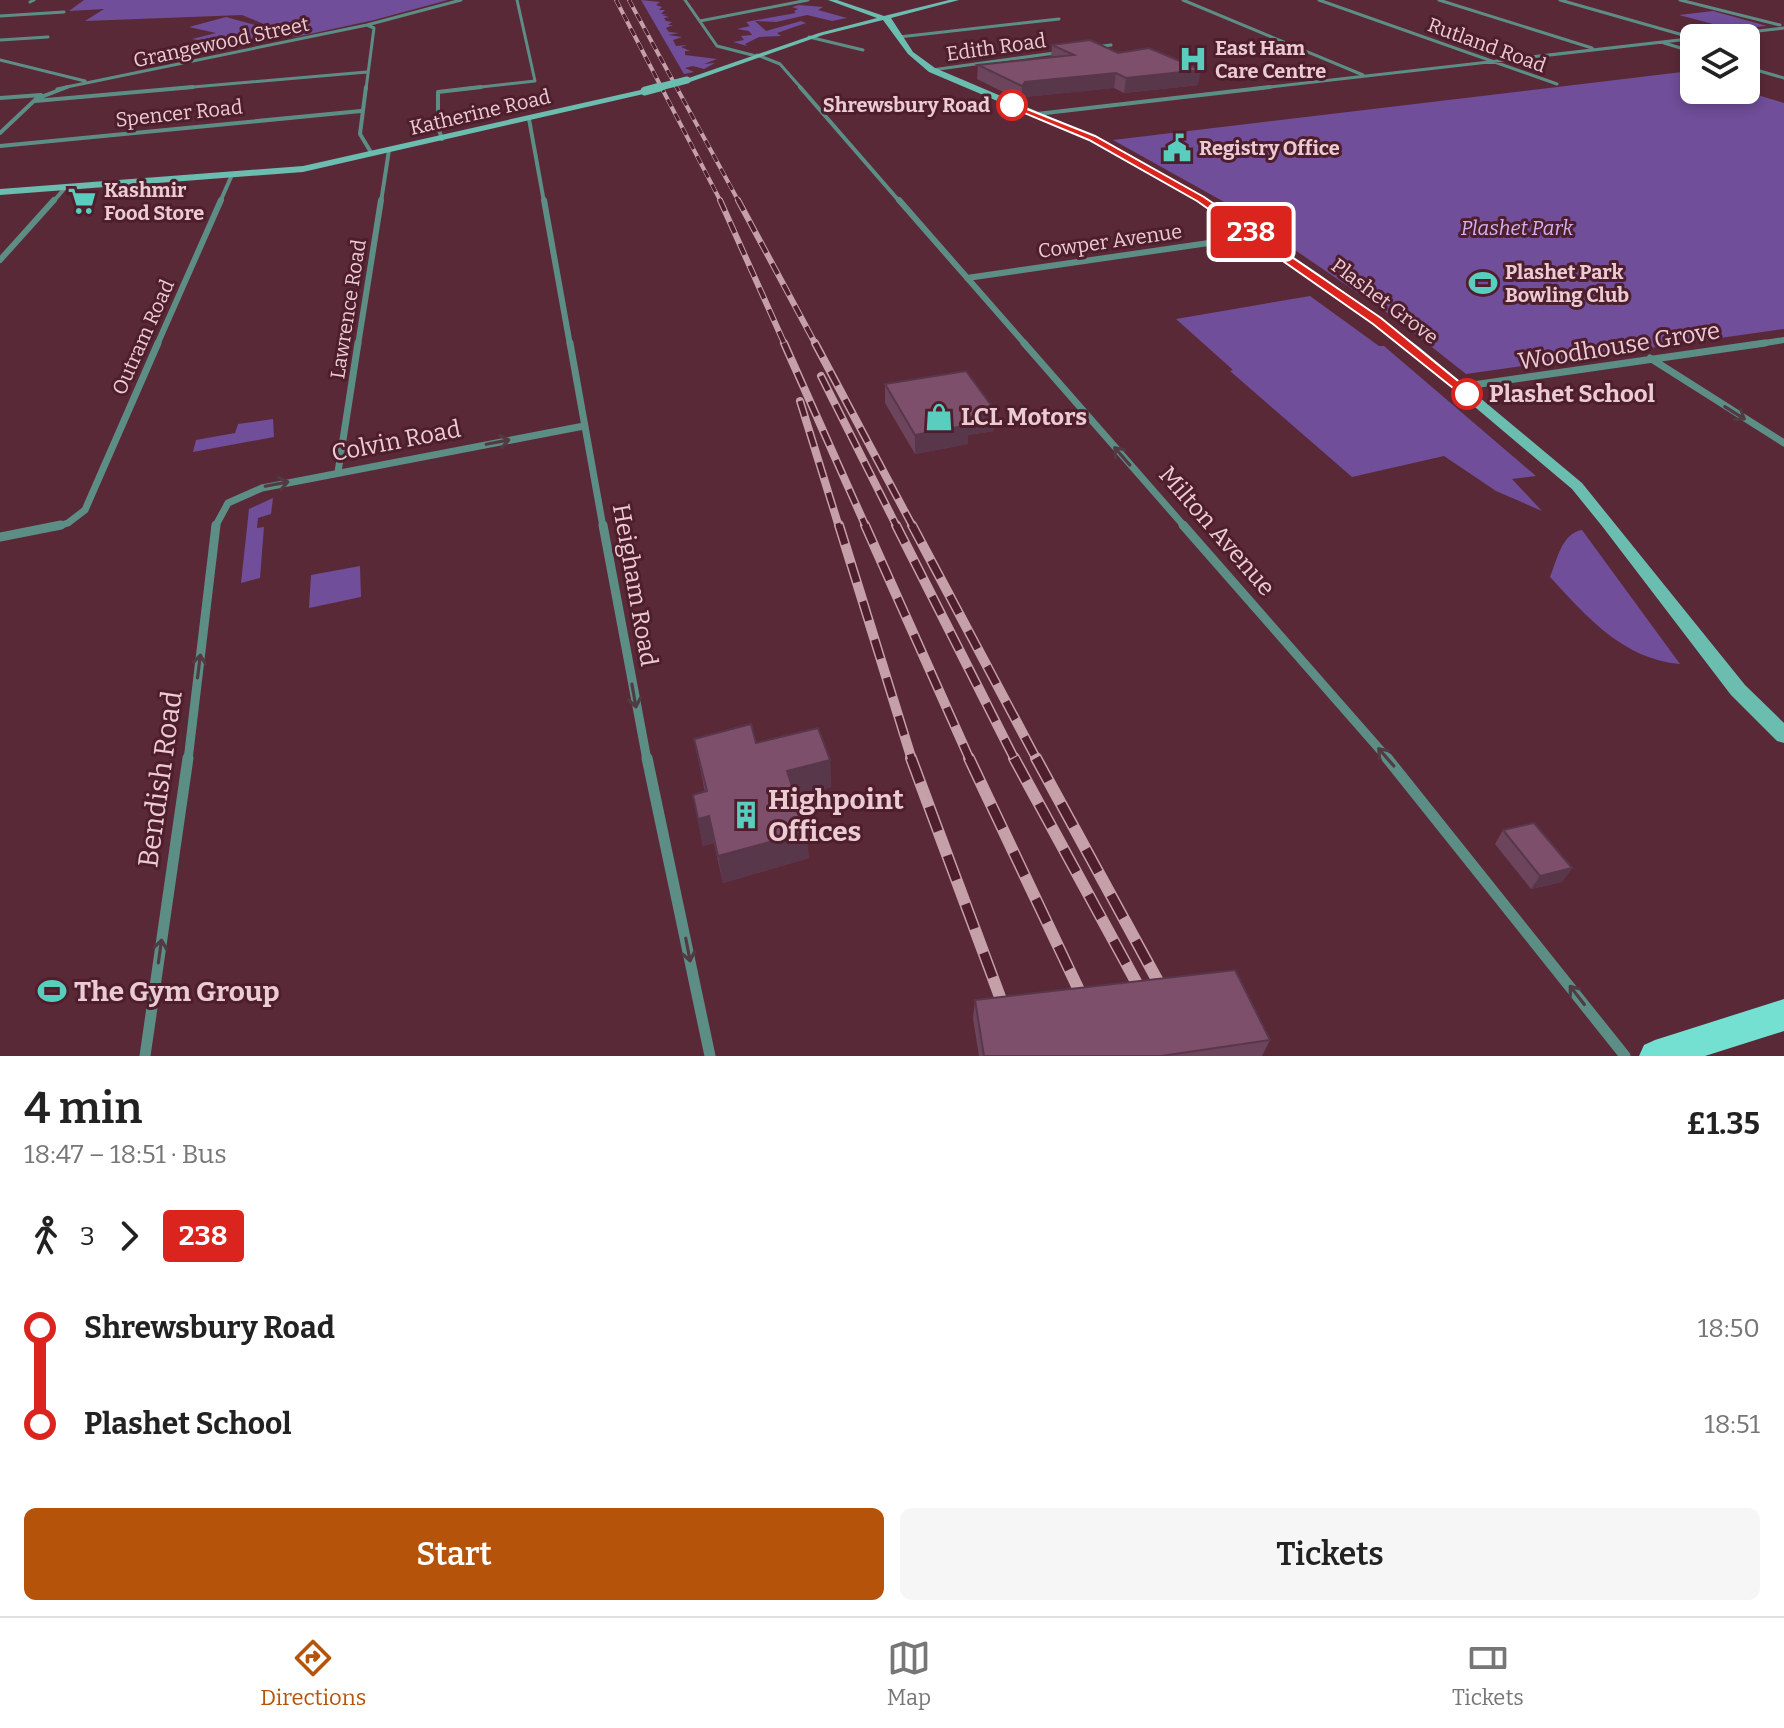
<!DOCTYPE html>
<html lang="en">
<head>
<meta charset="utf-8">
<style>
  body { margin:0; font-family:Bitter,serif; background:#f6f6f6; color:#222; height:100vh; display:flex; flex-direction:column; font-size:30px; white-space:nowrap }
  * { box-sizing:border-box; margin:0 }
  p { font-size:26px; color:#767676 }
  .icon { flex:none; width:44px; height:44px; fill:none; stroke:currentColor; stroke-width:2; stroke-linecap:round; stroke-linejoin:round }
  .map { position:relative; height:1056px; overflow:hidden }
  .sheet { display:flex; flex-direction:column; background:#fff; flex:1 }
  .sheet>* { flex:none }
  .badge { padding:0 16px; border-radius:6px; font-size:28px; line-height:52px }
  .tools { position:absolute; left:1680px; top:24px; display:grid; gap:16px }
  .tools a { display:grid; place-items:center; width:80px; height:80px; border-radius:12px; background:#fff; box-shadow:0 4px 12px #0003; font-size:40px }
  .map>.badge { position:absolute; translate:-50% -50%; box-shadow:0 0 0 4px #fff }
  .legs { display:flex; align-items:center; gap:12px; height:88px; padding:0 24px; font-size:26px }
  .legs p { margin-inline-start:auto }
  .head { display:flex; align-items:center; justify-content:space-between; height:136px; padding:0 24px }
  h1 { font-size:44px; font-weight:600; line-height:60px }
  .cta { display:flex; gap:16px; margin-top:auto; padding:16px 24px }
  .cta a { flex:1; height:92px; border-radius:12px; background:#b45309; color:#fff; font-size:32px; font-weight:600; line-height:92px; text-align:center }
  .cta a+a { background:#f6f6f6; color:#222 }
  ul { padding:0 24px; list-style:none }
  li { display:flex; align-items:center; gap:28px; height:96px; font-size:30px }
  li i { display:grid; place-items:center; width:12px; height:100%; margin:0 10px; background:currentColor }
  li i::after { content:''; width:20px; height:20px; margin:-10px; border:6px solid; border-radius:50%; background:#fff }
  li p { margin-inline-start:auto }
  li:first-child i { background:linear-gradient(#0000 50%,currentColor 0) }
  li:last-child i { background:linear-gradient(currentColor 50%,#0000 0) }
  .dock { display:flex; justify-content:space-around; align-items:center; height:112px; border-top:2px solid #e0e0e0; background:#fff; font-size:22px; color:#767676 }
  .dock a { display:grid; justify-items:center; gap:4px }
  .dock .active { color:#b45309 }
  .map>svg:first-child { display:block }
  .green { fill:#704e99 }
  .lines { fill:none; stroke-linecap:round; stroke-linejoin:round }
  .minor-far5 { stroke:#5d8e86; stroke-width:3 }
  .minor-far4 { stroke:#5d8e86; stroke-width:4 }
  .minor-far3 { stroke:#5d8e86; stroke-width:6 }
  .minor-far2 { stroke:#5d8e86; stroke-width:7 }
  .minor-far1 { stroke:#5d8e86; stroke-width:9 }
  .minor { stroke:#5d8e86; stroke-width:11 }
  .secondary { fill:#6bbdb0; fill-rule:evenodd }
  .primary { fill:#74e0d1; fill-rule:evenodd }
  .rail-far4-casing { stroke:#c5a0a9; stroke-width:4 }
  .rail-far3-casing { stroke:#c5a0a9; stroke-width:6 }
  .rail-far2-casing { stroke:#c5a0a9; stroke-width:8 }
  .rail-far1-casing { stroke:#c5a0a9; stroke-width:10 }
  .rail-casing { stroke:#c5a0a9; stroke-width:12 }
  .rail-far4 { stroke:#4e1e2d; stroke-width:3; stroke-dasharray:8; stroke-linecap:butt }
  .rail-far3 { stroke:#4e1e2d; stroke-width:4; stroke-dasharray:12; stroke-linecap:butt }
  .rail-far2 { stroke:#4e1e2d; stroke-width:5; stroke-dasharray:16; stroke-linecap:butt }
  .rail-far1 { stroke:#4e1e2d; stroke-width:7; stroke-dasharray:20; stroke-linecap:butt }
  .rail { stroke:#4e1e2d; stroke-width:9; stroke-dasharray:26; stroke-linecap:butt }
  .secondary-bridge-far1 { stroke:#6bbdb0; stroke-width:7 }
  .secondary-bridge { stroke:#6bbdb0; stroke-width:9 }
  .wall { fill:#6c445c }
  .shaded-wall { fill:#58374b }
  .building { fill:#7e4f6b; stroke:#58374b; stroke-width:2 }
  .oneway { stroke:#523a43 }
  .line-1 { fill:#dc241f; stroke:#fff; stroke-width:2 }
  .stop-1-dot { fill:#fff; stroke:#dc241f; stroke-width:4 }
  .labels { text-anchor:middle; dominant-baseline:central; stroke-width:6; stroke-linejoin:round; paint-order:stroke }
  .far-street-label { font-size:20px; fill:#ecccd3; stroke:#4e1e2d }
  .far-poi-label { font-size:20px; font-weight:bold; fill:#ecccd3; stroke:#4e1e2d; text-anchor:start }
  .far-stop-label { font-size:20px; font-weight:bold; fill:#ecccd3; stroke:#4e1e2d; text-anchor:end }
  .far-park-label { font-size:20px; font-style:italic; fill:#ceb4f2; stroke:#4e1e2d }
  .street-label { font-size:24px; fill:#ecccd3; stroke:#4e1e2d }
  .stop-label { font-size:24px; font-weight:bold; fill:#ecccd3; stroke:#4e1e2d; text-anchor:start }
  .poi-label { font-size:24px; font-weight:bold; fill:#ecccd3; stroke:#4e1e2d; text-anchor:start }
  .near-street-label { font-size:28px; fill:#ecccd3; stroke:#4e1e2d }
  .near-poi-label { font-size:28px; font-weight:bold; fill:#ecccd3; stroke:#4e1e2d; text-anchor:start }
</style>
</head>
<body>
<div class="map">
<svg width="1784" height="1056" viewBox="0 0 1784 1056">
  <rect width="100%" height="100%" fill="#5a2937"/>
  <!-- green -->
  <path class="green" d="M 84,0 L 448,0 L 374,20 L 296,37 L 242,15 L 85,21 L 104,9 L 69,11 Z
    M 641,0 L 660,2 L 656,5 L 662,7 L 659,10 L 665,10 L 661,14 L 668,14 L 662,15 L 669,17 L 664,18 L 666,21 L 672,22 L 668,25 L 673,25 L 666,28 L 669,32 L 679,33 L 668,35 L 682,37 L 673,40 L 676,46 L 687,45 L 681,47 L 690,51 L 685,51 L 685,55 L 717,59 L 704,64 L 715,63 L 704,69 L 693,66 L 685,68 L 694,72 L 684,74 Z
    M 799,5 L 823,7 L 818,10 L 847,18 L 832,21 L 807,15 L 776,22 L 755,21 L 766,31 L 801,21 L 806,23 L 777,33 L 781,36 L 759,37 L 745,44 L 747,46 L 733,42 L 744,40 L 741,36 L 752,35 L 749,31 L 737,29 L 750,26 L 746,22 L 796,13 L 794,11 L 798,9 L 792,7 Z
    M 1713,11 L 1767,26 L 1732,29 L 1679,15 Z
    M 226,17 L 259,26 L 252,29 L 276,34 L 255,39 L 226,34 L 251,40 L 229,46 L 192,39 L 216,33 L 189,27 Z
    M 1682,72 L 1694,75 L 1694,90 L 1741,90 L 1784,103 L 1784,329 L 1466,374 L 1399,321 L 1226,203 L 1113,140 Z
    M 1310,296 L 1379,346 L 1384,346 L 1536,476 L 1512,479 L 1542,511 L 1496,491 L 1444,456 L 1352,477 L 1230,371 L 1233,370 L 1176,319 Z
    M 273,419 L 274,437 L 193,452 L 196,440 L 235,433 L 238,424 Z
    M 273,498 L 271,514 L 258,518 L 257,528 L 264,527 L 260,578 L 241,583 L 249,509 Z
    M 1582,530 L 1680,664 C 1623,659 1587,617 1550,577 C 1557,560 1562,533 1582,530 Z
    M 360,566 L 361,597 L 309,608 L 311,575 Z"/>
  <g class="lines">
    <!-- minor-far5 -->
    <path class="minor-far5" d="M 685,0 L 717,46 L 756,56
      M 1183,0 L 1363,75
      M 1319,0 L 1557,84
      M 1439,0 L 1592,48
      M 1560,0 L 1690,37
      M 1680,0 L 1780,25
      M 30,2 L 34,0
      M 0,16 L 64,12
      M 700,21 L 808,0
      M 809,37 L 863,50
      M 899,37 L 1059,19
      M 0,40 L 48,37
      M 1664,43 L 1694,52
      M 1095,47 L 1111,45
      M 757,55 L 780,64 L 802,89
      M 0,60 L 85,81
      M 1746,67 L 1784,78
      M 932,70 L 1062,52
      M 57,89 L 367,25 L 461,0
      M 170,89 L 367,72
      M 366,89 L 374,28 L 367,25
      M 463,89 L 535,81 L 517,0
      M 1253,89 L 1784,28"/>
    <!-- minor-far4 -->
    <path class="minor-far4" d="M 366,87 L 360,134 L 372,154
      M 800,87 L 900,202
      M 0,98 L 41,95
      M 35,101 L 193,87
      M 1037,114 L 1270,87
      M 529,119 L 544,202
      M 0,133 L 36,99 L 67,87
      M 442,139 L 438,127 L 438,92 L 481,87
      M 0,146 L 361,111
      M 53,202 L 64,189
      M 220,202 L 231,177
      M 381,202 L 389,150"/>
    <!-- minor-far3 -->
    <path class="minor-far3" d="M 544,200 L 570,345
      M 899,200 L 1026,345
      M 0,260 L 54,200
      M 967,278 L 1257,236
      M 157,345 L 221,200
      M 358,345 L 381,200
      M 1752,345 L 1784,340"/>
    <!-- minor-far2 -->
    <path class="minor-far2" d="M 570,343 L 603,527
      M 1024,343 L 1185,527
      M 1650,358 L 1784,443
      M 1459,387 L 1765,343
      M 338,472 L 358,343
      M 55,527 L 68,523 L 85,510 L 158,343
      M 215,527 L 228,503 L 262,488 L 584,426"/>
    <!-- minor-far1 -->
    <path class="minor-far1" d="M 603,525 L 647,760
      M 1183,525 L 1389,760
      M 0,537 L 61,525
      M 188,760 L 216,525"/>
    <!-- minor -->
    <path class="minor" d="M 647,758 L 710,1056
      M 1387,758 L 1625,1056
      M 145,1056 L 188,758"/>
    <!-- secondary -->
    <path class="secondary" d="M 828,0 L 837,0 L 884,16 L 949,0 L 959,0 L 891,18 L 913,52 L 935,68 L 1095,136 L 1204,197 L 1319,274 L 1419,347 L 1582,483 L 1745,685 L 1784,723 L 1784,743 L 1777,741 L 1731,695 L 1602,526 L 1572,489 L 1411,353 L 1311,278 L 1198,201 L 1089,140 L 929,72 L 908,54 L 883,20 L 823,35 L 690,82 L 683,80 L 819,33 L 877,18 Z
      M 645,89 L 648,93 L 303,172 L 0,195 L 0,189 L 303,166 Z"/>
    <!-- primary -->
    <path class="primary" d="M 1784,999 L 1784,1031 L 1705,1056 L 1639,1056 L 1644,1045 L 1655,1040 Z"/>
    <defs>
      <path id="rail-far4" d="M 616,0 L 721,202
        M 629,0 L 739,202"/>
      <path id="rail-far3" d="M 720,200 L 785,345
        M 738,200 L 816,345"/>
      <path id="rail-far2" d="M 784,343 L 866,527
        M 815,343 L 913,527
        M 821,376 L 897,527
        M 800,401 L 839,527"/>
      <path id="rail-far1" d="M 839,525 L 912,760
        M 865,525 L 970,760
        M 896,525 L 1015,760
        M 912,525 L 1037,760"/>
      <path id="rail" d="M 911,758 L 1022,1056
        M 969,758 L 1087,1007
        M 1014,758 L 1146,1000
        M 1036,758 L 1166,996"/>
    </defs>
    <!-- rail-far4 casing -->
    <use href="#rail-far4" class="rail-far4-casing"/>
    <!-- rail-far3 casing -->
    <use href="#rail-far3" class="rail-far3-casing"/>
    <!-- rail-far2 casing -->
    <use href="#rail-far2" class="rail-far2-casing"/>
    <!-- rail-far1 casing -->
    <use href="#rail-far1" class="rail-far1-casing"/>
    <!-- rail casing -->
    <use href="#rail" class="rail-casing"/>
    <!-- rail-far4 -->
    <use href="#rail-far4" class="rail-far4"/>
    <!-- rail-far3 -->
    <use href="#rail-far3" class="rail-far3"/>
    <!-- rail-far2 -->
    <use href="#rail-far2" class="rail-far2"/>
    <!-- rail-far1 -->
    <use href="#rail-far1" class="rail-far1"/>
    <!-- rail -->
    <use href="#rail" class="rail"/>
    <!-- secondary-bridge-far1 -->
    <path class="secondary-bridge-far1" d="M 652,89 L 687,80"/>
    <!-- secondary-bridge -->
    <path class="secondary-bridge" d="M 645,91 L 660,87"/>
  </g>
  <!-- wall -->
  <path class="wall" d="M 1052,45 L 1118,53 L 1198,85 L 1124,93 L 1114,88 L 1024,97 L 1021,101 L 977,79 L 978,65 L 1051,58 Z
    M 885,384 L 994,431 L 968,435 L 968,444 L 915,454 L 885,403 Z
    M 694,739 L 756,743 L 830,760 L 831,787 L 796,797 L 809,858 L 723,883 L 714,843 L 703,846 L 693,795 L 705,792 Z
    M 1503,830 L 1572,868 L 1562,882 L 1531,889 L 1495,844 Z
    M 975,1000 L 1270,1040 L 1262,1056 L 979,1056 L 973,1019 Z"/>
  <!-- shaded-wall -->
  <path class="shaded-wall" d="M 1201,70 L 1198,85 L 1124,93 L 1126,78 Z
    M 1116,73 L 1114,88 L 1024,97 L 1021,101 L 1022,86 L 1025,82 Z
    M 996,412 L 994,431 L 968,435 L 968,444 L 915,454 L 915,435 L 964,418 Z
    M 830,760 L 831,787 L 790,798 L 787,771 Z
    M 709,816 L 714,843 L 703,846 L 698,819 Z
    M 807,832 L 809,858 L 723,883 L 718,856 Z
    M 1572,868 L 1562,882 L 1531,889 L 1540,876 Z"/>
  <!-- building -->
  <path class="building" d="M 1090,40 L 1118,53 L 1149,48 L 1201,70 L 1126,78 L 1116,73 L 1025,82 L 1022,86 L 978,65 L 1074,55 L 1052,45 Z
    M 966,371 L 996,412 L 964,418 L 969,425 L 915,435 L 885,384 Z
    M 751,724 L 756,743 L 818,728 L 830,760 L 787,771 L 807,832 L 718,856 L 709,816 L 698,819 L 693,795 L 707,791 L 694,739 Z
    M 1534,823 L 1572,868 L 1540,876 L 1503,830 Z
    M 1235,970 L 1270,1040 L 1161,1056 L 984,1056 L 975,1000 Z"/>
  <!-- one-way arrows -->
  <defs><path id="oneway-shaft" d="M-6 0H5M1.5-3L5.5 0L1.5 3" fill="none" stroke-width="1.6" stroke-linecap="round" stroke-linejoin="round" transform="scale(2)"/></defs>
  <g class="oneway">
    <use href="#oneway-shaft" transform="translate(1735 413) rotate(32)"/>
    <use href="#oneway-shaft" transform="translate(498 442) rotate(-11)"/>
    <use href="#oneway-shaft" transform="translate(1122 456) rotate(-131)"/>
    <use href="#oneway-shaft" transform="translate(277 484) rotate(-11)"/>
    <use href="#oneway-shaft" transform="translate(199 666) rotate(-83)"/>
    <use href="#oneway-shaft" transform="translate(634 696) rotate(80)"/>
    <use href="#oneway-shaft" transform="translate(1386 757) rotate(-131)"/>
    <use href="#oneway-shaft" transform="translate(688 950) rotate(79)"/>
    <use href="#oneway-shaft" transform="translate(160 951) rotate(-82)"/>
    <use href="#oneway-shaft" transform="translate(1577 995) rotate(-128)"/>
  </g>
  <!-- line-1 -->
  <path class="line-1" d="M 1012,103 L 1095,136 L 1204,197 L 1381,318 L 1474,394 L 1463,396 L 1373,324 L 1197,201 L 1089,140 L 1010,107 Z"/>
  <!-- icons -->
  <defs>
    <symbol id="hospital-bare" viewBox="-9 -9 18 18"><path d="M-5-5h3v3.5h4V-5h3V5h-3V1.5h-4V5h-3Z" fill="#59cebe" stroke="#4e1e2d" stroke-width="2.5" paint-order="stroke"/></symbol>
    <symbol id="civic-bare" viewBox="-9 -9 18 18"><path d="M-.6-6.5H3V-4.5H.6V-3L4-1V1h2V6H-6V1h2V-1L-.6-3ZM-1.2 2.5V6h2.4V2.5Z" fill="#59cebe" stroke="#4e1e2d" stroke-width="2.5" paint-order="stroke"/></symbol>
    <symbol id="supermarket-bare" viewBox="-9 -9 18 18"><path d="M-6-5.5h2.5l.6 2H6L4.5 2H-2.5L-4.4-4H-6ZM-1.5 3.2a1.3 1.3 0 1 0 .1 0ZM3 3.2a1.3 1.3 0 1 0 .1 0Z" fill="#59cebe" stroke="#4e1e2d" stroke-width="2.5" paint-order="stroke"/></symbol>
    <symbol id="stadium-bare" viewBox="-9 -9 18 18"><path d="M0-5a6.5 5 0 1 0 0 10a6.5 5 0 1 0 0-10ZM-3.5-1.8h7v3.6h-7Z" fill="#59cebe" stroke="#4e1e2d" stroke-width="2.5" paint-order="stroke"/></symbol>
    <symbol id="shop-bare" viewBox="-9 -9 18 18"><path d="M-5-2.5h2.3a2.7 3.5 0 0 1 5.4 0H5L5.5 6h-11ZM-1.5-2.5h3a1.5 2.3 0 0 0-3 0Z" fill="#59cebe" stroke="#4e1e2d" stroke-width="2.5" paint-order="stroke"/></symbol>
    <symbol id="building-bare" viewBox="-9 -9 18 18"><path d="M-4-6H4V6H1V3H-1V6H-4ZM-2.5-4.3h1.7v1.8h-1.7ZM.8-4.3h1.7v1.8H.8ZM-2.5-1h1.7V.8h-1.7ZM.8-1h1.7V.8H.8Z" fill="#59cebe" stroke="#4e1e2d" stroke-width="2.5" paint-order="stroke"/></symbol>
  </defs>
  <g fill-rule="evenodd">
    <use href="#hospital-bare" x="1173" y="39" width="40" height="40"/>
    <use href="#civic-bare" x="1157" y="128" width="40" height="40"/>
    <use href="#supermarket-bare" x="62" y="181" width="40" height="40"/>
    <use href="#stadium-bare" x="1463" y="263" width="40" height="40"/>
    <use href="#shop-bare" x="919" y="397" width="40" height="40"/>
    <use href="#building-bare" x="726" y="795" width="40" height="40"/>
    <use href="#stadium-bare" x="32" y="971" width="40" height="40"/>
  </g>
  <!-- markers -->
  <g class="stop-1-dot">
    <circle cx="1012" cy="105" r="14"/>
    <circle cx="1467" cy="394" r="14"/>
  </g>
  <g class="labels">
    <!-- far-street labels -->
    <g class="far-street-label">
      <text transform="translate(221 42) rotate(-12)">Grangewood Street</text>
      <text transform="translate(1487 45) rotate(20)">Rutland Road</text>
      <text transform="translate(996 47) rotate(-8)">Edith Road</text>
      <text transform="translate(480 112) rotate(-13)">Katherine Road</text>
      <text transform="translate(179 113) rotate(-6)">Spencer Road</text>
      <text transform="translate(1110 241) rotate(-8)">Cowper Avenue</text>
      <text transform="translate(1385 301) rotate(37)">Plashet Grove</text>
      <text transform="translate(348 309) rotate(-81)">Lawrence Road</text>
      <text transform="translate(143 337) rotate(-66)">Outram Road</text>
    </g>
    <!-- far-poi labels -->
    <g class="far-poi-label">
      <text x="1215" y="48">East Ham<tspan x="1215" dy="23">Care Centre</tspan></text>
      <text x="1199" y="148">Registry Office</text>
      <text x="104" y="190">Kashmir<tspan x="104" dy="23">Food Store</tspan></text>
      <text x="1505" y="272">Plashet Park<tspan x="1505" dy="23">Bowling Club</tspan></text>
    </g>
    <!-- far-stop labels -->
    <g class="far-stop-label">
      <text x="990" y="105">Shrewsbury Road</text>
    </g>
    <!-- far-park labels -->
    <g class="far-park-label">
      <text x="1517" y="228">Plashet Park</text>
    </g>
    <!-- street labels -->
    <g class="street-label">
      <text transform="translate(1619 346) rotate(-9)">Woodhouse Grove</text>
      <text transform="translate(396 441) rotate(-11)">Colvin Road</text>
      <text transform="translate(1217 531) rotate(49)">Milton Avenue</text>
      <text transform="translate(635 585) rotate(80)">Heigham Road</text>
    </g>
    <!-- stop labels -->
    <g class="stop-label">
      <text x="1489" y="394">Plashet School</text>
    </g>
    <!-- poi labels -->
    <g class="poi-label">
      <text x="961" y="417">LCL Motors</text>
    </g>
    <!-- near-street labels -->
    <g class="near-street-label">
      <text transform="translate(160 779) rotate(-82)">Bendish Road</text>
    </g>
    <!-- near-poi labels -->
    <g class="near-poi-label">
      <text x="768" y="799">Highpoint<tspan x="768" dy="32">Offices</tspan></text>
      <text x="74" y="991">The Gym Group</text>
    </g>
  </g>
</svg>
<div class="tools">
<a><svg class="icon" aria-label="layers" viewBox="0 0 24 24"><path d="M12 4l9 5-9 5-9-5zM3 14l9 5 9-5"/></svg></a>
</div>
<b class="badge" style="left:1251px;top:232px;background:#dc241f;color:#fff">238</b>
</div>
<section class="sheet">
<div class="head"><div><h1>4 min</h1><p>18:47 – 18:51 · Bus</p></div><b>£1.35</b></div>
<div class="legs"><svg class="icon" aria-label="walk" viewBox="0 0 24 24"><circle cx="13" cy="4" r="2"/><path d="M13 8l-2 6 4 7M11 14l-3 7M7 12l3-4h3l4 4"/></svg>3<svg class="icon" aria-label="forward" viewBox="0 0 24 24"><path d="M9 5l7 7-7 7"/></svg><b class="badge" style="background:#dc241f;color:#fff">238</b></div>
<ul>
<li><i style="color:#dc241f"></i><b>Shrewsbury Road</b><p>18:50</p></li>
<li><i style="color:#dc241f"></i><b>Plashet School</b><p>18:51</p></li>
</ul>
<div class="cta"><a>Start</a><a>Tickets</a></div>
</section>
<nav class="dock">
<a class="active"><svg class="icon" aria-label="directions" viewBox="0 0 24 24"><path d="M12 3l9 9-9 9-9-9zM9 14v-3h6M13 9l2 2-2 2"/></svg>Directions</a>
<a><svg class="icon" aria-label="map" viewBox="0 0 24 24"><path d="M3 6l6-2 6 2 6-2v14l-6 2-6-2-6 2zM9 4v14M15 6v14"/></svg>Map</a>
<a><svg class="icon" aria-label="tickets" viewBox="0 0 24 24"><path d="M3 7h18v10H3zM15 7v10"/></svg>Tickets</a>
</nav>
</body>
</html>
